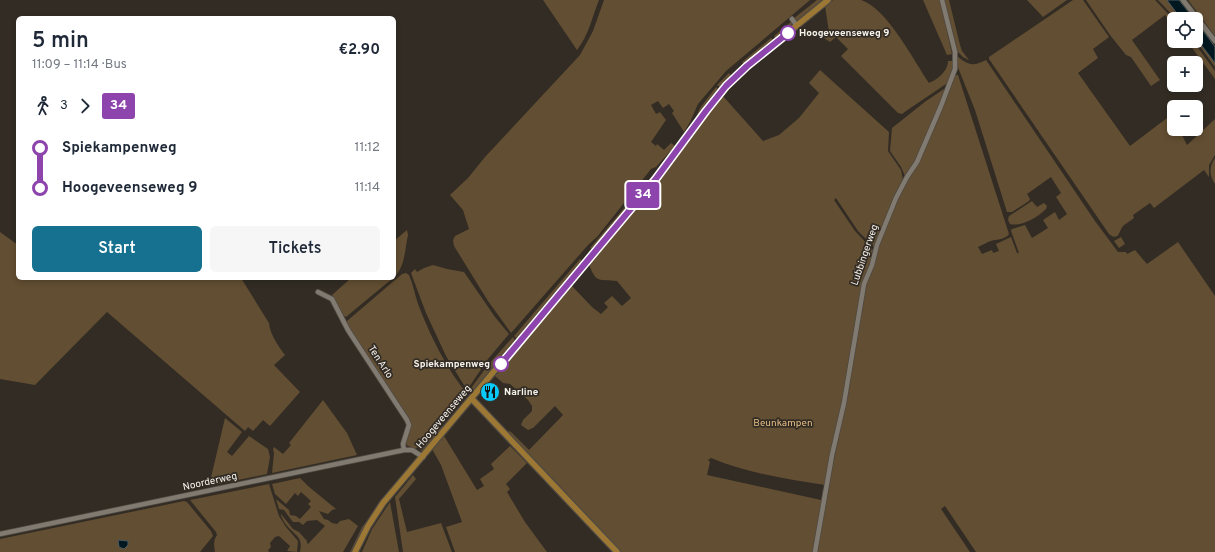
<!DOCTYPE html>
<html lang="en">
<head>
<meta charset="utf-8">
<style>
  body { margin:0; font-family:Overpass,sans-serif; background:#f6f6f7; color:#1f2937; height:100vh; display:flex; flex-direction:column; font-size:15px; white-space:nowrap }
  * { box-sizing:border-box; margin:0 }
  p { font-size:13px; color:#747a83 }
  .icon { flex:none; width:22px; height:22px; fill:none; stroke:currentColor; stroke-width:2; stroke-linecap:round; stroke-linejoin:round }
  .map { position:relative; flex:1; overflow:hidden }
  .side { position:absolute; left:16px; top:16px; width:380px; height:264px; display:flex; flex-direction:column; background:#fff; border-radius:6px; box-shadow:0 2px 6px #0003 }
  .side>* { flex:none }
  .badge { padding:0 8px; border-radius:3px; font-size:14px; line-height:26px }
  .fabs { position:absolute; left:1167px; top:12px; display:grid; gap:8px }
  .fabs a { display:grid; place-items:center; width:36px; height:36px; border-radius:6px; background:#fff; box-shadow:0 2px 6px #0003; font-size:20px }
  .map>.badge { position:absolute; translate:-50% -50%; box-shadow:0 0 0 2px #fff }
  .legs { display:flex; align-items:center; gap:6px; height:44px; padding:0 16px; font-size:13px }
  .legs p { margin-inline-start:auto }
  .headline { display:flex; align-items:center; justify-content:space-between; height:68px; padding:0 16px }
  h1 { font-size:22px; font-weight:600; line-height:30px }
  .action { display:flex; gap:8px; margin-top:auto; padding:8px 16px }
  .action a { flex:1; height:46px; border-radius:6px; background:#15718f; color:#fff; font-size:16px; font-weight:600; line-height:46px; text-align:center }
  .action a+a { background:#f6f6f7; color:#1f2937 }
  ul { padding:0 16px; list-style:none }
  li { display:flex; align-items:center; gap:14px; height:40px; font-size:15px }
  li i { display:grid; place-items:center; width:6px; height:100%; margin:0 5px; background:currentColor }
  li i::after { content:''; width:10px; height:10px; margin:-5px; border:3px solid; border-radius:50%; background:#fff }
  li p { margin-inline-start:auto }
  li:first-child i { background:linear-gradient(#0000 50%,currentColor 0) }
  li:last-child i { background:linear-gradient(currentColor 50%,#0000 0) }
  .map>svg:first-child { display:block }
  .green { fill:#624e32 }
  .water { fill:#021820; stroke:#4c5a5e }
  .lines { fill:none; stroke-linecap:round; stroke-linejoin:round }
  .minor-casing { stroke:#4f4a43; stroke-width:6 }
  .major-casing { stroke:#4f4a43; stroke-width:8 }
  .minor { stroke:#817a71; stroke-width:4.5 }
  .major { stroke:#9d7835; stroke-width:5.5 }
  .line-1-casing { stroke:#fff; stroke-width:9 }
  .line-1 { stroke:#8e44ad; stroke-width:6 }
  .stop-1-dot { fill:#fff; stroke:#8e44ad; stroke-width:2 }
  .labels { text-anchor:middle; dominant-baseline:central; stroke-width:3.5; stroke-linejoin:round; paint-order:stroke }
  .stop-label { font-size:10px; font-weight:bold; fill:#f7f3ed; stroke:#322c24; text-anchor:start }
  .street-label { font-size:10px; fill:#f7f3ed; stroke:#322c24 }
  .poi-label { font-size:10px; font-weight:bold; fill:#f7f3ed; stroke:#322c24; text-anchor:start }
  .park-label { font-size:10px; fill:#e2ba83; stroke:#322c24 }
</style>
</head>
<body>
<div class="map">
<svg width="1215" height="552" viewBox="0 0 1215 552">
  <rect width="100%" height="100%" fill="#322c24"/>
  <!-- green -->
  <path class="green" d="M 543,0 L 599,0 C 592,17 589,35 577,50 Z
    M 604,0 L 810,0 L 726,71 L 698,104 L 690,122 L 684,132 L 672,113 L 674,111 L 669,104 L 663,108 L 658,101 L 651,105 L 656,114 L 660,112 L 666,120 L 651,142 L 656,146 L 657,144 L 664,150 L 671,143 L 675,146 L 656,167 L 651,169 L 597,237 L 588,245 L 511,333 L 488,301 L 454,246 L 453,240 L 455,236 L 469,229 L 463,210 L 450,195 L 468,178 L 485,157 L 580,55 L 593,31 Z
    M 817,0 L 825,0 L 797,23 L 793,19 Z
    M 833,0 C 842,0 853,0 861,0 C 887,8 914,61 929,83 C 937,80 948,71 948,61 L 953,61 L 954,68 L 949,82 L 906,111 L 902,114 L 898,113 L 841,56 L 848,49 L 836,37 L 830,42 L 824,38 L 829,32 L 825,6 Z
    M 923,0 L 940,0 L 952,54 L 947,55 Z
    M 944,0 L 949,0 L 960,45 L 962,51 L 969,60 L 963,57 L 956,50 Z
    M 1027,0 L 1067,0 L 1043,17 Z
    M 1073,0 L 1083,0 L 1109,37 L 1093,49 L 1098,58 L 1078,73 L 1130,146 L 1171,115 L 1174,120 L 1174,129 L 1179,129 L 1187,145 L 1215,119 L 1215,155 L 1209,165 L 1209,177 L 1204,170 L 1154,208 L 1150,203 L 1133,215 L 1134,218 C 1131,221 1126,223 1123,226 C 1119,231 1119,242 1109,234 L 989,59 L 989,57 Z
    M 1086,0 L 1155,0 L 1174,20 L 1174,25 L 1165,15 L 1132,40 L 1160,80 L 1151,86 L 1131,57 L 1126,55 L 1110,35 Z
    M 1158,0 L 1167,0 L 1181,19 L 1176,19 Z
    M 1188,0 L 1215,0 L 1215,36 Z
    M 792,21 L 794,24 L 776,40 L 774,36 Z
    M 771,38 L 775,41 L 744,65 L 742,62 Z
    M 1196,38 L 1215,63 L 1215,67 L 1196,41 Z
    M 1187,41 L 1193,41 L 1215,71 L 1215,79 Z
    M 956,55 C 967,65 973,67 986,60 L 1095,221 L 1118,252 L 1126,252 L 1127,254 L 1135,250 L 1147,264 L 1178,242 L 1215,296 L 1215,552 L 976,552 L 945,506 L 941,509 L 970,552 L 817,552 L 832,469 L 847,399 L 867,281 L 874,266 L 879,246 L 897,200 L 942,109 L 955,75 L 958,75 L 1009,234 C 1005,240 997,239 991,241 C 987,242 983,245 978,247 L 982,254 L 992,250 L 993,253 L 999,251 L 996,244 L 1011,237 L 1017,253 L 1019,253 L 1011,231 L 1012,229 L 1025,225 L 1032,238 L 1048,228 L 1043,220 L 1055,212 L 1059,220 L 1067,214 L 1056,197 L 1061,193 L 1051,177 L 1027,194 L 1030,199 L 1029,201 L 1012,212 L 1007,212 L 975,110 L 957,65 Z
    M 820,70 L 889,132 L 888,151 L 901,170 L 903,180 L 894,196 L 874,247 L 858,231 L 836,198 L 834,200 L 855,231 L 873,250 L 870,264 L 861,287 L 843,395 L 825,485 C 787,479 747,473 711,458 L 708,460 L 710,462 L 707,475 L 821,500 L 823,489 L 825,489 L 814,552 L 620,552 L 507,434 L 509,431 L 511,432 L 529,450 L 563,415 L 555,406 L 533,428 L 528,430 L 521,425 L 523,420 L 532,411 L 532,406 L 528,400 L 510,384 L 503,383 L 495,376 L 572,286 L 592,307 L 601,314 L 608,307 L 604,303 L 612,296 L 622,306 L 631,298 L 617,281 C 599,279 596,284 589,264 L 667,171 L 722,95 L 763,141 L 779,135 L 799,118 L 819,93 L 809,83 Z
    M 729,73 L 732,77 L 721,88 L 717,85 Z
    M 716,87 L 719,90 L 686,134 L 694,122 L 700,108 Z
    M 947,87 L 916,161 L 905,176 L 901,167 L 890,151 L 892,128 L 926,101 Z
    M 1215,158 L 1215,184 C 1209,175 1209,167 1215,158 Z
    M 663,164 L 664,165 L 645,188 L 643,186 Z
    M 642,187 L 644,189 L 594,250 L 590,248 Z
    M 1032,201 L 1037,207 L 1044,203 L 1047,206 L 1046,209 C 1038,217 1022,227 1010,224 L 1008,220 L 1009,216 Z
    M 407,230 L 408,235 C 405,248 405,268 394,277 L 394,241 Z
    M 0,232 L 18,245 L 18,278 L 241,278 L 269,323 C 270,334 278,346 285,355 L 274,365 L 300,392 L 270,426 L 263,420 L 253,431 L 248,427 L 245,431 L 107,312 L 35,385 L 0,379 Z
    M 1121,237 L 1125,244 L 1119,248 L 1114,241 Z
    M 580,259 L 583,261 L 519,339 L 517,339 L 514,336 Z
    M 433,265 L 447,269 L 464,272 L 495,317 L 509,334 L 488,359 L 467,390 L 446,356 L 426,313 L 411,273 L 415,269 L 417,272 L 424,268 Z
    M 406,273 L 409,275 C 413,284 415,295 418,304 C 429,333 446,368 466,392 L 446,416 L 428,432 L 416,449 L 408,446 L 406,444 L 410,425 L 346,324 L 347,321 L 402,274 Z
    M 351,278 L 393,278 L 346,317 L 344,316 L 332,295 Z
    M 513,337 L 516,342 L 473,394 L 469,391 L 488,365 Z
    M 323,400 L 347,433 L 357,455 L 272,473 L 274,453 L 273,449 L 274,447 L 283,454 L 291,445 L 289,443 Z
    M 225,418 L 242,432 L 227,452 L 232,456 L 249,436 L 268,449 L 270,457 L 267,474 L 209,486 Z
    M 446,424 L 423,452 L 419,449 L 427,438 Z
    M 444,436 L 477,490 L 484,486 L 480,479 L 494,469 L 491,464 L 510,446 L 527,463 L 506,484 L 510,489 L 507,492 L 525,522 L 547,552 L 455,552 L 446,527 L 462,522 L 441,465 L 432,449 Z
    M 413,475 L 416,479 L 399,499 L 407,532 L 441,523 L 452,552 L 403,552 L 395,497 Z
    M 300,478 L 308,486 L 336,509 L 332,510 L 328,514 L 319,511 L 324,519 L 328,520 L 332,523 L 337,524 L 340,521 L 349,519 L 358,526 L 343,552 L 300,552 C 303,537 297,537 288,527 C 285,524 283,520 281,516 L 281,514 L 293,529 L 299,532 L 307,541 L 307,543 L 308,544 L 325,526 L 317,520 L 307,521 L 303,525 L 299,522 L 293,522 L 284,510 L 279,509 L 276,499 L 289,510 L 290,515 L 296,516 L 300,519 L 311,507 L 308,504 L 311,501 L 301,492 L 298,496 L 295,493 L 286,504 L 275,494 L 272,484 Z
    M 269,484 L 279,516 L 286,527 L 298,541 L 297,552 L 287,551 L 290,546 L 279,536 L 275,537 L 270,543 L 271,547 L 268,550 L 269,552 L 215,552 C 214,545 213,541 217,535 L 216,532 L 190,500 Z
    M 184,501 L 187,502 L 211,531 L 213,536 L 200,552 L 0,552 L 0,539 Z
    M 390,502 L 399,552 L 362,552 L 372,529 Z
    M 369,519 L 354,552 L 350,552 L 362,527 Z"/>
  <!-- water -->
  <path class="water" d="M 1167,0 L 1179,0 L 1194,19 L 1181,19 Z
    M 1196,21 L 1215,47 L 1215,63 L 1196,38 Z
    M 118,540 L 128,541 L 128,545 L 124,549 L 119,547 Z"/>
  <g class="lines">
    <defs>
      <path id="minor" d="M 1183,0 L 1215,41
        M 792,19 L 797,26
        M 318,292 L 332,299 L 348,330 L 407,420 L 409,425 L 403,444 L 404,450
        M 0,534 L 404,450 L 412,450 L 423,457
        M 815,552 L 832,455 L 844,403 L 864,284 L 872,265 L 877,245 L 896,198 L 907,177 L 917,162 L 941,106 L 955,69 L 955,52 L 942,0"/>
      <path id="major" d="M 472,399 L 617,552
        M 355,552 L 368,526 L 383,503 L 655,180 L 706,111 L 726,85 L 747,66 L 828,0"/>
    </defs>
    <!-- minor casing -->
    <use href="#minor" class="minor-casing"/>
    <!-- major casing -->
    <use href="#major" class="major-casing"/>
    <!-- minor -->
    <use href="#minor" class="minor"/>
    <!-- major -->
    <use href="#major" class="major"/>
  </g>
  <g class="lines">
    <defs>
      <path id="line-1" d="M 501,364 L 655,180 L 706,111 L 726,86 L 747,66 L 788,33"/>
    </defs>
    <!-- line-1 casing -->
    <use href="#line-1" class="line-1-casing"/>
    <!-- line-1 -->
    <use href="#line-1" class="line-1"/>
  </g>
  <!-- icons -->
  <defs>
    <symbol id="restaurant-disc" viewBox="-11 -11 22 22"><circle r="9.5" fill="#09cafa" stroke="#322c24"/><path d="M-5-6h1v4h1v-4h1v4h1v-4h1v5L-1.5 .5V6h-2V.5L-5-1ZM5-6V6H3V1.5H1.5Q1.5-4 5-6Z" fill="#111"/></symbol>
  </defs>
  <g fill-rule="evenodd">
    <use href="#restaurant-disc" x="479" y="381" width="22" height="22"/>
  </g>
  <!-- markers -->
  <g class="stop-1-dot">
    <circle cx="788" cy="33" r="7"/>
    <circle cx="501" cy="364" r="7"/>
  </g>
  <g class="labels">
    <!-- stop labels -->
    <g class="stop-label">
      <text x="799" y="33">Hoogeveenseweg 9</text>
      <text x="490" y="364" text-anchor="end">Spiekampenweg</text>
    </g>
    <!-- street labels -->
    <g class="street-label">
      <text transform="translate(865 255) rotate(-71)">Lubbingerweg</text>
      <text transform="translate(380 362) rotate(57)">Ten Arlo</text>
      <text transform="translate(444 417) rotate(-50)">Hoogeveenseweg</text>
      <text transform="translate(210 482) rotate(-12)">Noorderweg</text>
    </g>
    <!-- poi labels -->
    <g class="poi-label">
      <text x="504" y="392">Narline</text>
    </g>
    <!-- park labels -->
    <g class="park-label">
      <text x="783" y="423">Beunkampen</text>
    </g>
  </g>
</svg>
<div class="fabs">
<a><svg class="icon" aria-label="locate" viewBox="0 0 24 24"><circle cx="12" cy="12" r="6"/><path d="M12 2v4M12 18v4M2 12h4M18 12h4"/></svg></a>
<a>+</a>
<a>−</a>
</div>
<b class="badge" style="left:643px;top:195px;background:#8e44ad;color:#fff">34</b>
<section class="side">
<div class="headline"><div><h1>5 min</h1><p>11:09 – 11:14 · Bus</p></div><b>€2.90</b></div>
<div class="legs"><svg class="icon" aria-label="walk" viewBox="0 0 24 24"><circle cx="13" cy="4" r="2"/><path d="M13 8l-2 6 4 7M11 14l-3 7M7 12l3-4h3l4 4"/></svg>3<svg class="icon" aria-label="forward" viewBox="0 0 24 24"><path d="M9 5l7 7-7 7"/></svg><b class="badge" style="background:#8e44ad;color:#fff">34</b></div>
<ul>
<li><i style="color:#8e44ad"></i><b>Spiekampenweg</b><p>11:12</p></li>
<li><i style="color:#8e44ad"></i><b>Hoogeveenseweg 9</b><p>11:14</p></li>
</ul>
<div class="action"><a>Start</a><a>Tickets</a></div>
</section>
</div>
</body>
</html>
